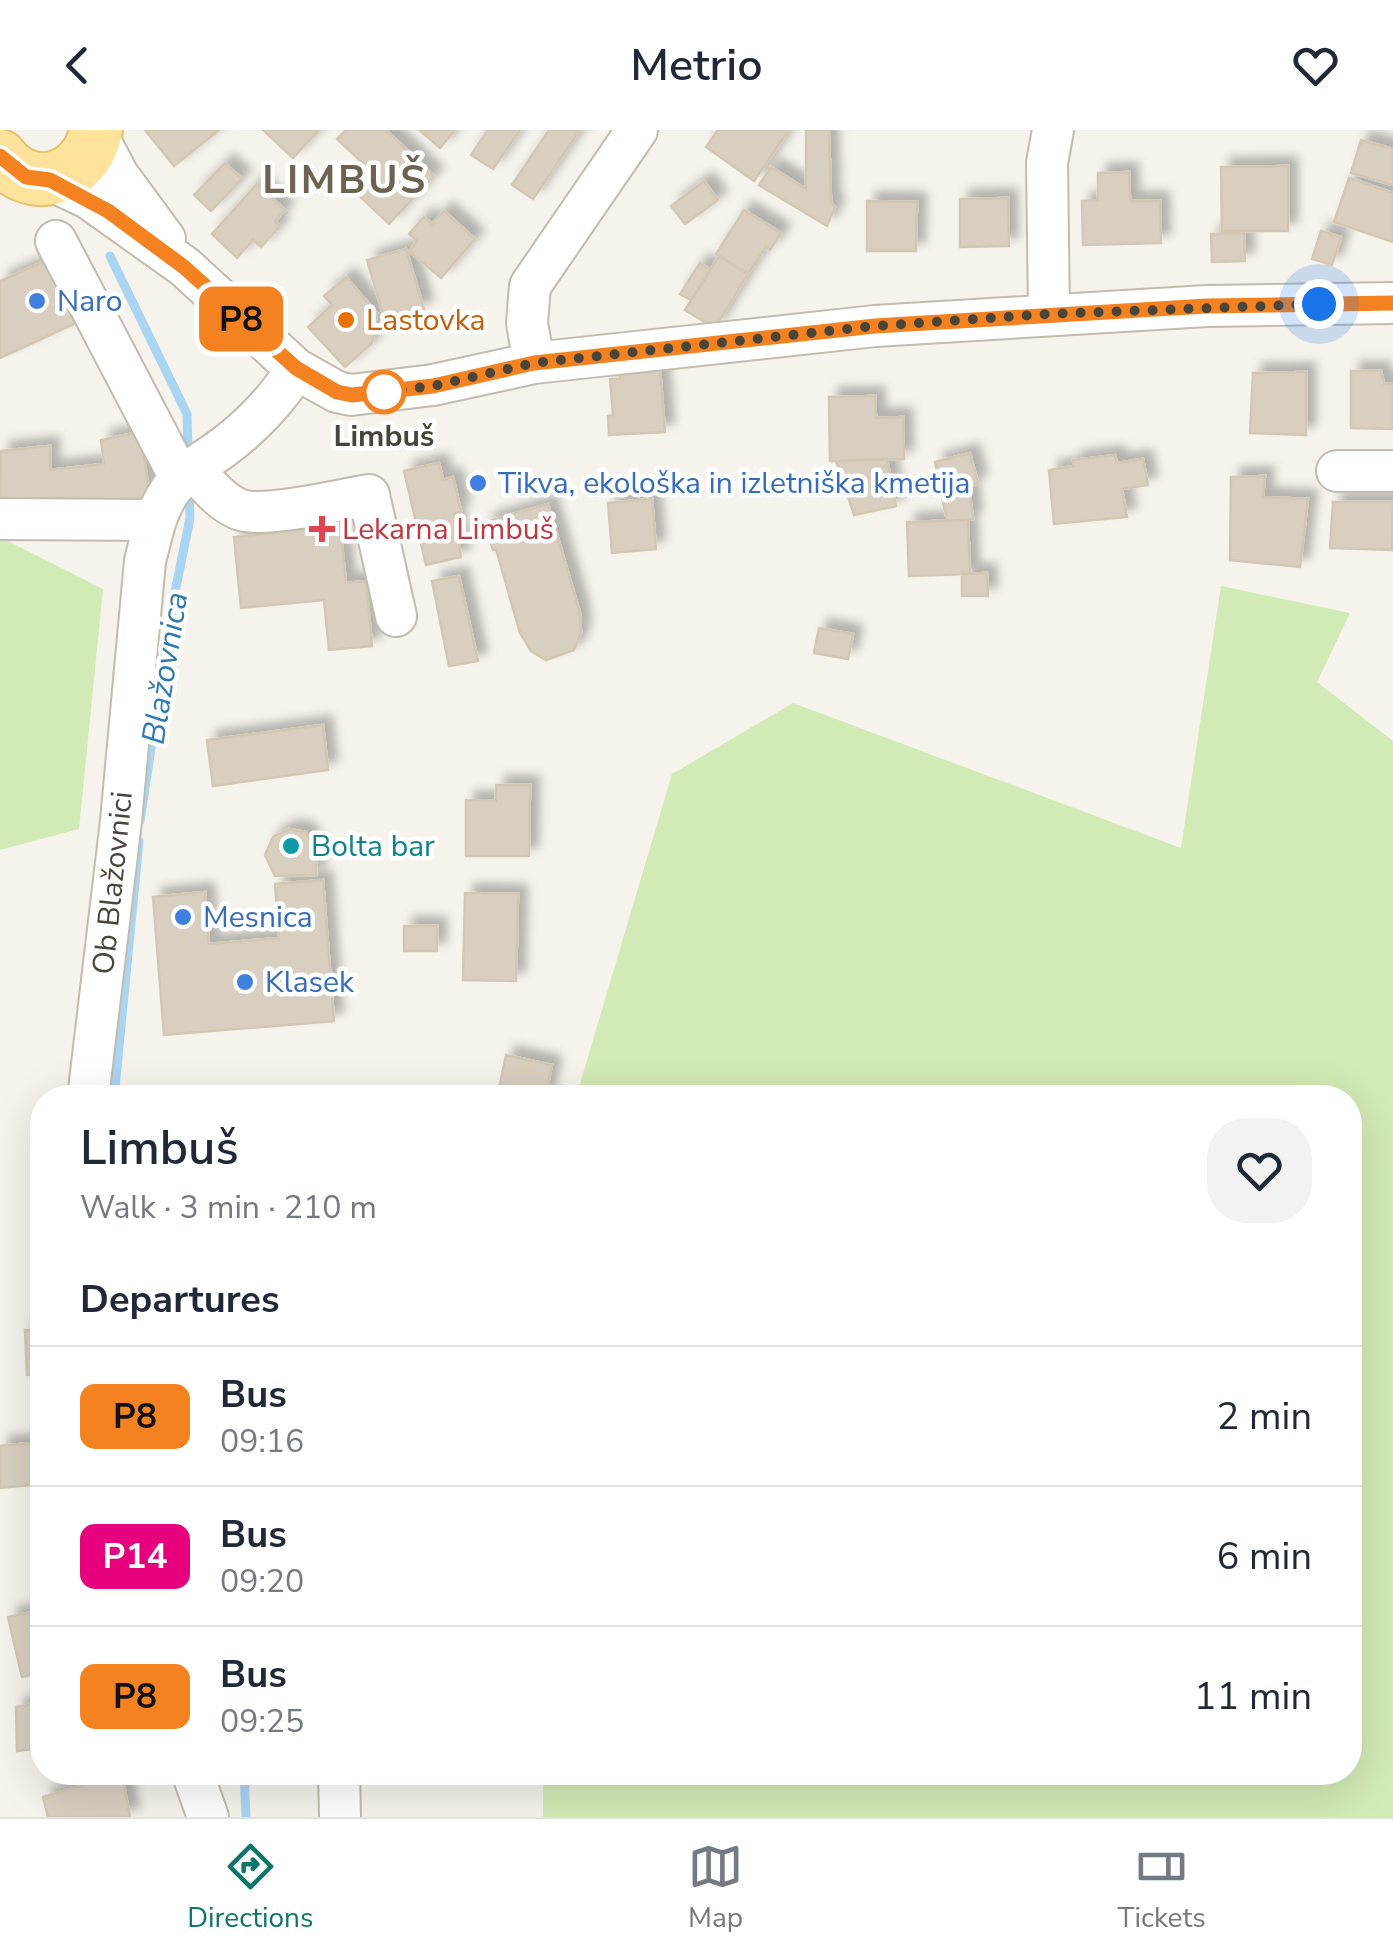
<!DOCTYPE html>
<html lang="en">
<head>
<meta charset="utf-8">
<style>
  body { margin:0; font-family:"Nunito Sans",sans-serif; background:#f2f2f3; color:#1f2937; height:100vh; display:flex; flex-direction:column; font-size:38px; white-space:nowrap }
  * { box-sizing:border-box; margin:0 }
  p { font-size:32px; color:#747a83 }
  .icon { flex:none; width:55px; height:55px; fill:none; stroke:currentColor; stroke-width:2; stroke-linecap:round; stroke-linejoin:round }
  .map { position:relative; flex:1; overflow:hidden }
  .sheet { position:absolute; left:30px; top:955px; width:1332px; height:700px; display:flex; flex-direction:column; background:#fff; border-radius:40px; box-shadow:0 10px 40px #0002 }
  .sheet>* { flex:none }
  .badge { padding:0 20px; border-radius:15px; font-size:35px; line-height:65px }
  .you { position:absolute; width:50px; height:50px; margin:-25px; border:8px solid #fff; border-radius:50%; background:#1a73e8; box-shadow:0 0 0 15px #1a73e833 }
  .map>.badge { position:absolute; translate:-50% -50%; box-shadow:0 0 0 5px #fff }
  h2 { padding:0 50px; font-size:38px; line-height:90px }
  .round { display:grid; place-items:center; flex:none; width:105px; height:105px; border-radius:40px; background:#f2f2f3 }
  .overview { display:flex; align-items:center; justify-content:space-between; height:170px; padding:0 50px }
  h1 { font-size:48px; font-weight:600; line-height:75px }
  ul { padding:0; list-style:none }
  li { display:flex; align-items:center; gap:30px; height:140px; padding:0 50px; border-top:2px solid #e0e1e3 }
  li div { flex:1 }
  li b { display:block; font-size:38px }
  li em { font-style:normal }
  li .badge { min-width:110px; font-weight:700; text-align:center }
  header { display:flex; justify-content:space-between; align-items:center; height:130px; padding:0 50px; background:#fff; font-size:45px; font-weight:600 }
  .dock { display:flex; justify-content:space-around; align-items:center; height:140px; border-top:2px solid #e0e1e3; background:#fff; font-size:28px; color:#747a83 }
  .dock a { display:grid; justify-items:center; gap:5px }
  .dock .on { color:#0f766e }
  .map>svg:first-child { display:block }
  .green { fill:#d2eab5 }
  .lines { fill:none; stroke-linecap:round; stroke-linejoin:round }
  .stream { stroke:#a9d4f2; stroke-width:9 }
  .building { fill:#d8cfc1; stroke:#d3c7b4; stroke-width:2.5; filter:url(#shadow) }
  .minor-casing { stroke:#c2bbae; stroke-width:44 }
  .major-casing { stroke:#e6c16a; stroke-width:56 }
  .minor { stroke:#fff; stroke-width:40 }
  .major { stroke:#ffe39c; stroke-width:52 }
  .line-casing { stroke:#fff; stroke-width:22 }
  .line { stroke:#f58220; stroke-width:15 }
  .walk { stroke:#4b4439; stroke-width:10; stroke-dasharray:0 18 }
  .shop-dot { fill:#3f7fe0; stroke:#fff; stroke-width:4 }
  .food-dot { fill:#e8710a; stroke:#fff; stroke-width:4 }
  .stop-dot { fill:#fff; stroke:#f58220; stroke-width:5 }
  .health-dot { fill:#e0444e; stroke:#fff; stroke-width:4 }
  .culture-dot { fill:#0f9aa8; stroke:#fff; stroke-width:4 }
  .labels { text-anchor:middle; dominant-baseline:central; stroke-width:9; stroke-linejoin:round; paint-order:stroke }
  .shop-label { font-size:30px; fill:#366cbe; stroke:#fff; text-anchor:start }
  .food-label { font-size:30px; fill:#c56008; stroke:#fff; text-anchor:start }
  .stop-label { font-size:30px; font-weight:bold; fill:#4b4439; stroke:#fff }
  .health-label { font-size:30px; fill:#be3a42; stroke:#fff; text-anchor:start }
  .culture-label { font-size:30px; fill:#0d838f; stroke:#fff; text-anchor:start }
  .street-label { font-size:30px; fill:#4b4439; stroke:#fff }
  .water-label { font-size:32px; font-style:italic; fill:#2e7ab2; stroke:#fff }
  .district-label { font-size:40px; font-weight:bold; letter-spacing:2.5px; fill:#6e6250; stroke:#fff }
</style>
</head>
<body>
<header><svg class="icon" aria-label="back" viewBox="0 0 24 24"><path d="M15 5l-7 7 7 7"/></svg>Metrio<svg class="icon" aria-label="heart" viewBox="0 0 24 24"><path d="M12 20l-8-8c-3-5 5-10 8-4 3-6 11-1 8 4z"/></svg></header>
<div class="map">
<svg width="1393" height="1687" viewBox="0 0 1393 1687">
  <defs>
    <filter id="shadow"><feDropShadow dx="9" dy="-9" stdDeviation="5" flood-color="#0004"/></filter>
  </defs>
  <rect width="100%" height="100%" fill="#f6f3ec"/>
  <!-- green -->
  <path class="green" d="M 0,407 L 103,459 L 79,699 L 0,720 Z
    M 1221,456 L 1350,483 L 1317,552 L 1393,611 L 1393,1687 L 543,1687 L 543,1643 L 1350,1642 L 1350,968 L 576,967 L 672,644 L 793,573 L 1181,718 Z"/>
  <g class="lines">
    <!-- stream -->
    <path class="stream" d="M 110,126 L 187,284 L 188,325
      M 140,691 L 173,472 L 190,388 L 189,361
      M 114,968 L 139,711
      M 244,1642 L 246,1687"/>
  </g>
  <!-- building -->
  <path class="building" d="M 145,0 L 219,0 L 174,36 Z
    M 263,0 L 319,0 L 293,28 Z
    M 346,0 L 386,0 L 434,46 L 389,94 L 349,56 L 367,37 L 337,9 Z
    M 419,0 L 455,0 L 440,18 Z
    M 488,0 L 520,0 L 493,39 L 471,25 Z
    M 549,0 L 580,0 L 533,69 L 512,55 Z
    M 718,0 L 789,0 L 754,51 L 706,17 Z
    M 806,0 L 829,0 L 831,72 L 835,77 L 827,96 L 759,55 L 771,37 L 806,59 Z
    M 1361,10 L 1393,19 L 1393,55 L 1351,43 Z
    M 225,33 L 242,49 L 211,81 L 194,65 Z
    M 1288,36 L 1288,101 L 1222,101 L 1221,37 Z
    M 1129,42 L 1130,71 L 1160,71 L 1161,113 L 1083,115 L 1082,71 L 1098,70 L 1098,43 Z
    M 1349,48 L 1393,63 L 1393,112 L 1334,92 Z
    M 704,51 L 718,70 L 685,94 L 671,76 Z
    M 257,54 L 285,80 L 275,91 L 280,96 L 261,117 L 253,110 L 237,128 L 212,104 Z
    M 1008,68 L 1009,116 L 960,117 L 960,69 Z
    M 867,71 L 917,72 L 916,121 L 867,121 Z
    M 744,80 L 781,103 L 770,120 L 766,117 L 748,144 L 716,124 Z
    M 444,81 L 475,109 L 441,148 L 409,121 L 417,111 L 409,104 L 424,87 L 432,94 Z
    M 1321,101 L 1341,107 L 1332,135 L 1312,129 Z
    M 1244,103 L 1245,131 L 1212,132 L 1211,104 Z
    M 406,119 L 424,179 L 385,191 L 367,130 Z
    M 719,126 L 748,144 L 715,198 L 685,180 Z
    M 52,128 L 83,190 L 0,228 L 0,151 Z
    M 700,133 L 711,140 L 691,170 L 680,164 Z
    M 346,147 L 377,183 L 372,213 L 345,237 L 308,197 L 332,175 L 324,166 Z
    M 660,239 L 665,302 L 609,305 L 608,286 L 613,285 L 610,249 L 620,249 L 620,242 Z
    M 1351,241 L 1381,241 L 1384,254 L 1393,254 L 1393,299 L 1351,298 Z
    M 1306,242 L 1306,305 L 1250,303 L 1253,243 Z
    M 875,266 L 876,288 L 903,287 L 904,329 L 830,331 L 829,267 Z
    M 140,302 L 151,374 L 0,378 L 1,321 L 50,316 L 50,340 L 104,334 L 101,310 Z
    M 970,323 L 978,353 L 969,357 L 973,389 L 947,391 L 935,332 Z
    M 1115,325 L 1117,333 L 1143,329 L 1148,355 L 1122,359 L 1127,387 L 1054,394 L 1049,340 L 1074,336 L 1073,330 Z
    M 887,329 L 896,376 L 854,385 L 836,331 Z
    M 439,333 L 443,350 L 453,347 L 461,381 L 455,383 L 461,427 L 426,435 L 404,341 Z
    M 1265,346 L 1263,367 L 1308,369 L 1300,437 L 1230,430 L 1231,347 Z
    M 652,369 L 656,419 L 612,423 L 608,373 Z
    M 1333,372 L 1393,372 L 1392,420 L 1330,418 Z
    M 548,374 L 580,483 L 581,503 L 574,520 L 546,530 L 531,521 L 520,503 L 496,419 L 493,420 L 485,392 Z
    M 968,390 L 970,444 L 909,446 L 907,392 Z
    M 340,396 L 346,453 L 366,451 L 372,516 L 329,520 L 324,470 L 241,478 L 234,407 Z
    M 987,443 L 988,466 L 962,466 L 962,444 Z
    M 459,446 L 478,531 L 449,536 L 432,451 Z
    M 819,498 L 853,504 L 848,529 L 814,523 Z
    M 323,595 L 328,640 L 213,656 L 207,610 Z
    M 496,655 L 530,655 L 529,726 L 466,726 L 466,670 L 496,671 Z
    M 289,699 L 306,702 L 316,724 L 316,745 L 275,746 L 265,725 L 273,707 Z
    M 323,750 L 334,891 L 164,905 L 153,767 L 205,762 L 209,814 L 279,808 L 275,754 Z
    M 465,763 L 518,764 L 516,851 L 463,850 Z
    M 404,796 L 437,796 L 437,821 L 404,821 Z
    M 506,925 L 552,935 L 545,968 L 497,968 Z
    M 25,1200 L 42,1200 L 42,1244 L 27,1245 Z
    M 42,1312 L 42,1354 L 0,1358 L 0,1316 Z
    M 42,1480 L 42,1542 L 22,1547 L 8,1487 Z
    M 42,1573 L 42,1618 L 17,1621 L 16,1577 Z
    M 392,1642 L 448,1642 L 448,1651 L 393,1651 Z
    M 122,1645 L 130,1687 L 48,1687 L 43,1667 Z"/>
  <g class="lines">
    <defs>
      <path id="minor" d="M 97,5 L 118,45 L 165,109
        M 50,50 L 88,68 L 185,137 L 296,239 L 337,262 L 351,265 L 433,255 L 534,233 L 875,196 L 1207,176 L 1393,173
        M 56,111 L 180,348
        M 1049,184 L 1047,33 L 1053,0
        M 534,233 L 527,193 L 530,156 L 637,0
        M 192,338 C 206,353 221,373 241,380 C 267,388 339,370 369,365 L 396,486
        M 1337,341 L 1393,341
        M 0,389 L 156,390
        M 88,968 L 121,691 L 145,431 C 151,409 155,384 168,364 C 181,343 202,333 221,319 C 250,298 278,269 296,239
        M 192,1642 L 208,1687
        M 339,1642 L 340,1687"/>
      <path id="major" d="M 0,26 C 31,68 88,49 96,0"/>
    </defs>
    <!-- minor casing -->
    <use href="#minor" class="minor-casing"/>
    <!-- major casing -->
    <use href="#major" class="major-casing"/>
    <!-- minor -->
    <use href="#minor" class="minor"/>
    <!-- major -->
    <use href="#major" class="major"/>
  </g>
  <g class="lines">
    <defs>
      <path id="line" d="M 0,26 L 26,47 L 50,50 L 108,81 L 184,137 L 296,238 L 337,262 L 352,265 L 433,256 L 534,233 L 875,196 L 1207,176 L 1393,173"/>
    </defs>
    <!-- line casing -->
    <use href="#line" class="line-casing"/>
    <!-- line -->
    <use href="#line" class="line"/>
    <!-- walk -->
    <path class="walk" d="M 384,262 L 433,256 L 534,233 L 875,196 L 1049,184 L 1319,174"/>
  </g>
  <!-- markers -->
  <g class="shop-dot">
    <circle cx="37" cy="171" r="10"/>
    <circle cx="478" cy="353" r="10"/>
    <circle cx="183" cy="787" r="10"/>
    <circle cx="245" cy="852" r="10"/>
  </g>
  <circle class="food-dot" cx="346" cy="190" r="10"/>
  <circle class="stop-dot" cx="384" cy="262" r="20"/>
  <path class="health-dot" d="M317 384h10v10h10v10h-10v10h-10v-10h-10v-10h10z"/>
  <circle class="culture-dot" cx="291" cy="716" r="10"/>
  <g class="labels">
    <!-- shop labels -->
    <g class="shop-label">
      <text x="57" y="171">Naro</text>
      <text x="498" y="353">Tikva, ekološka in izletniška kmetija</text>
      <text x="203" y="787">Mesnica</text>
      <text x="265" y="852">Klasek</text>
    </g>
    <!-- food labels -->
    <g class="food-label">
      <text x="366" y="190">Lastovka</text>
    </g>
    <!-- stop labels -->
    <g class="stop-label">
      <text x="384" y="306">Limbuš</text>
    </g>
    <!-- health labels -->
    <g class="health-label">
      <text x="342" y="399">Lekarna Limbuš</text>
    </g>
    <!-- culture labels -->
    <g class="culture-label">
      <text x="311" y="716">Bolta bar</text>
    </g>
    <!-- street labels -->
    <g class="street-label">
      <text transform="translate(113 753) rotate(-84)">Ob Blažovnici</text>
    </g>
    <!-- water labels -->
    <g class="water-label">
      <text transform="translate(165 538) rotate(-81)">Blažovnica</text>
    </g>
    <!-- district labels -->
    <g class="district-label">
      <text x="345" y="50">LIMBUŠ</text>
    </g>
  </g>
</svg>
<div class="you" style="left:1319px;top:174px"></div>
<b class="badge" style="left:241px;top:189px;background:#f58220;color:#111">P8</b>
<section class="sheet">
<div class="overview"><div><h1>Limbuš</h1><p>Walk · 3 min · 210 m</p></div><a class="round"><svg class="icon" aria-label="heart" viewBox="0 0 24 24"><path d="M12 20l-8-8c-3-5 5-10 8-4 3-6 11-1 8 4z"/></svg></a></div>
<h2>Departures</h2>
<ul>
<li><span class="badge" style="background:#f58220;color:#111">P8</span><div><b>Bus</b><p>09:16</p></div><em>2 min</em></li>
<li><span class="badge" style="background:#e6007e;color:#fff">P14</span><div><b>Bus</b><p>09:20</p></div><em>6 min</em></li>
<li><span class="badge" style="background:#f58220;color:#111">P8</span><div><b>Bus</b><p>09:25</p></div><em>11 min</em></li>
</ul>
</section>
</div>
<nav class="dock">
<a class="on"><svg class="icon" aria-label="directions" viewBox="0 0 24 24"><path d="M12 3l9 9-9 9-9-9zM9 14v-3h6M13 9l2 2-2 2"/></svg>Directions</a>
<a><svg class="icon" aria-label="map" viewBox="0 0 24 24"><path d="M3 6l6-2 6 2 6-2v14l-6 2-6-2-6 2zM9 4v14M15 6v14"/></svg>Map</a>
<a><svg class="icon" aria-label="tickets" viewBox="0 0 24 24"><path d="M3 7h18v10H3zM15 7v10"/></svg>Tickets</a>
</nav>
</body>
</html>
